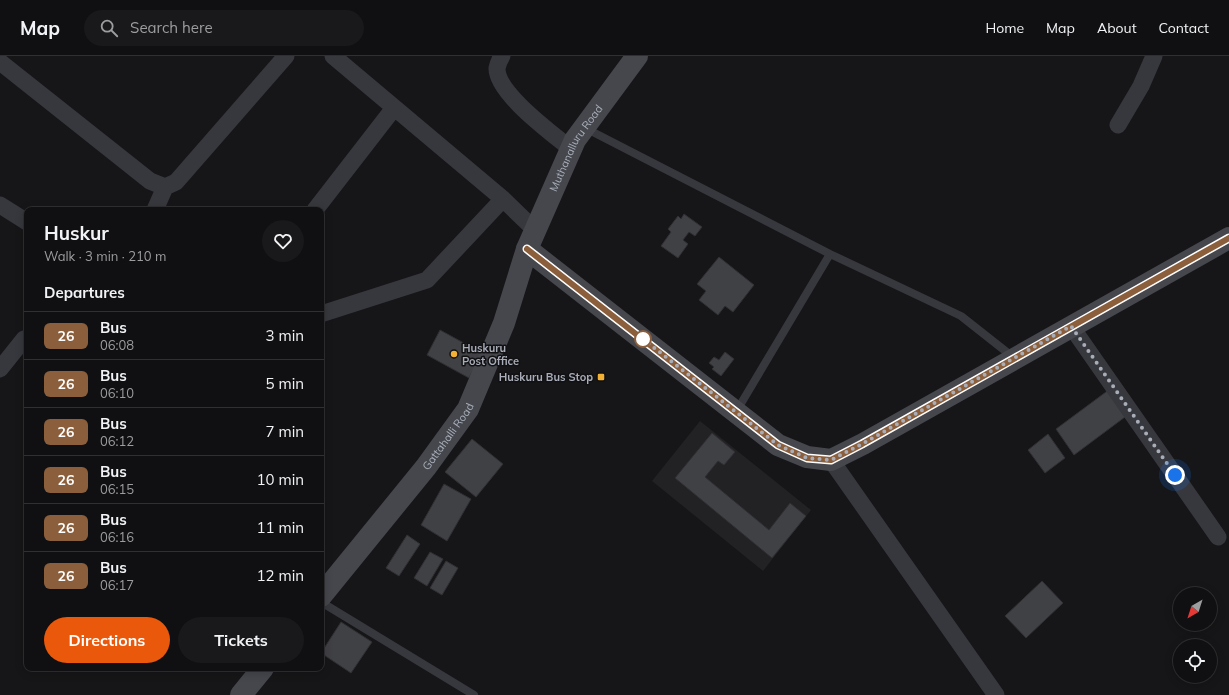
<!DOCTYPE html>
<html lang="en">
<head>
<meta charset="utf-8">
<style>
  body { margin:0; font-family:Mulish,sans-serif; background:#19191b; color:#f1f3f6; height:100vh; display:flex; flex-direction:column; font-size:15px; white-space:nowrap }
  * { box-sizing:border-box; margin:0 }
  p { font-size:13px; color:#9c9d9f }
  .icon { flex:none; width:22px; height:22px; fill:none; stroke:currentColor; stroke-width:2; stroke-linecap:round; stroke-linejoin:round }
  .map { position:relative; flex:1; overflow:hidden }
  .drawer { position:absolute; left:24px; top:151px; width:300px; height:464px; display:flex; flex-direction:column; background:#101012; border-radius:8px; box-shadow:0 2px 10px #0003,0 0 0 1px #303032 }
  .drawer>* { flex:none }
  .badge { padding:0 8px; border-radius:6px; font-size:14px; line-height:26px }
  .needle { width:26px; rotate:219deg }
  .tools { position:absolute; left:1173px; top:531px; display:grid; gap:8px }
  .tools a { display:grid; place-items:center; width:44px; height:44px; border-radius:50%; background:#101012; box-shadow:0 2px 10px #0003,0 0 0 1px #303032; font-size:20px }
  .you { position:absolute; width:20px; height:20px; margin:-10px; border:3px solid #fff; border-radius:50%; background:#1a73e8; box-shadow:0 0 0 6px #1a73e833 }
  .map>.badge { position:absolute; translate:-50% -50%; box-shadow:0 0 0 2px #fff }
  h2 { padding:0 20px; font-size:15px; line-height:36px }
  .round { display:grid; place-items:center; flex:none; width:42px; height:42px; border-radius:21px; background:#19191b }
  .summary { display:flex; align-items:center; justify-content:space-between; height:68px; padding:0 20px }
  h1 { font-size:19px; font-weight:700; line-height:30px }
  .primary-button { display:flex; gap:8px; margin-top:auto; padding:8px 20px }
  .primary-button a { flex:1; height:46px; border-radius:24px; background:#ea580c; color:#fff; font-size:16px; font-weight:700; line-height:46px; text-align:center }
  .primary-button a+a { background:#19191b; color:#f1f3f6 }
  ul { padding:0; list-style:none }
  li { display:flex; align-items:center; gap:12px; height:48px; padding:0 20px; border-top:1px solid #303032 }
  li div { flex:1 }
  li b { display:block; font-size:15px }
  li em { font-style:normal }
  li .badge { min-width:44px; font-weight:700; text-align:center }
  header { display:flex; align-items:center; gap:24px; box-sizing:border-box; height:56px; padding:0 20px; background:#101012; border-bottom:1px solid #303032 }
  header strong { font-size:19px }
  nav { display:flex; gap:22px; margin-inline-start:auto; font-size:14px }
  .search { width:280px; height:36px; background:#19191b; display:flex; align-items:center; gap:10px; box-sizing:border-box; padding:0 14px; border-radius:22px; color:#9c9d9f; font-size:15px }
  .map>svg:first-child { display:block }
  .built { fill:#222225 }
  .building { fill:#404145; stroke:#303034 }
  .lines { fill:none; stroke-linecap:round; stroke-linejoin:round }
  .lane { stroke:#37383d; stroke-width:8 }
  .street { stroke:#37383d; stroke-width:17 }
  .secondary { stroke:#45474d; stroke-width:22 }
  .line-casing { stroke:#fff; stroke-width:9 }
  .line { stroke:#8b5e3c; stroke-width:6 }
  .walk { stroke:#a8adb8; stroke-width:4; stroke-dasharray:0 7.2 }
  .stop-dot { fill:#fff; stroke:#8b5e3c; stroke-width:2 }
  .poi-dot { fill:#f2b134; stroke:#111113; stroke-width:1.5 }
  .labels { text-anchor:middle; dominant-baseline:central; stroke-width:3; stroke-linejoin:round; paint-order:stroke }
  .street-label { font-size:11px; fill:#a8adb8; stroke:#111113 }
  .poi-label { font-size:11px; font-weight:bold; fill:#a8adb8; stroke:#111113; text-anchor:start }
</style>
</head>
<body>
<header>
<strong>Map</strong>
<div class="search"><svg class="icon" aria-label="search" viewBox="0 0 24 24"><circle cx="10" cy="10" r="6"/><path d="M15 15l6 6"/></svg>Search here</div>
<nav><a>Home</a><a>Map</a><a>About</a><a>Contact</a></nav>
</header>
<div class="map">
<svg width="1229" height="639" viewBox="0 0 1229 639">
  <rect width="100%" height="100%" fill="#161618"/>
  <!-- built -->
  <path class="built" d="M 700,365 L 811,454 L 763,515 L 652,425 Z"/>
  <!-- building -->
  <path class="building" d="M 684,158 L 702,171 L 695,180 L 689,176 L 683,184 L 688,188 L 678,202 L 661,190 L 671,176 L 668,173 L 678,160 L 681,163 Z
    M 719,201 L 754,229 L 733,256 L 725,250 L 718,259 L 699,244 L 706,235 L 697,228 Z
    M 440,274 L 482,297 L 469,322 L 427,299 Z
    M 725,296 L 734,303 L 721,320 L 712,313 L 714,311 L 709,307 L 714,301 L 719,304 Z
    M 1110,333 L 1129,358 L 1074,399 L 1056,373 Z
    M 712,377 L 735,396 L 724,409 L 718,405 L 705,421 L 769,474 L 790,447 L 806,460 L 772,502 L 675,422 Z
    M 1048,378 L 1065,402 L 1045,417 L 1028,394 Z
    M 472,383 L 503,408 L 476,441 L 445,416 Z
    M 444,428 L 471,443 L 447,485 L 421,469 Z
    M 407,479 L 420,488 L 399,520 L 386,512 Z
    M 430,496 L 443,503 L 427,530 L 414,522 Z
    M 446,505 L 458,512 L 442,539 L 430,532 Z
    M 1042,525 L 1063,547 L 1026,582 L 1005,560 Z
    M 341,566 L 372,586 L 351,617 L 321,597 Z"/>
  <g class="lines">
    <!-- lane -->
    <path class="lane" d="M 585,72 L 830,198 L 736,356
      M 830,198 L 961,260 L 1013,301
      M 321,546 L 474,639"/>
    <!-- street -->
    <path class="street" d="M 333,0 L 503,143 L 535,174
      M 502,0 C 500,3 498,8 497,12 C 496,37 553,78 571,93
      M 0,6 L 150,125 L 165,131 L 176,126 L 286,0
      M 1118,69 L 1141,30 L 1154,0
      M 0,149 L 27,166
      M 155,154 L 165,131
      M 315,154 L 394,52
      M 321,258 L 427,224 L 503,143
      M 1071,270 L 1218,481
      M 0,313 L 24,283 L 27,282
      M 831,404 L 996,639"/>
    <!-- secondary -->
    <g class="secondary">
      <path d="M 527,193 L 778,389 L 807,401 L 831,404 L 863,388 L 1229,182"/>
      <path id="s1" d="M 321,540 L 426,411 L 468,353 L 504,267 L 527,193 L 575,84 L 637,0"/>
      <path d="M 241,639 L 263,612"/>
    </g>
  </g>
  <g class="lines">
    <defs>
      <path id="line" d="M 527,193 L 778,389 L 807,402 L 831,404 L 862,388 L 1229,182"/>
    </defs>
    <!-- line casing -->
    <use href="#line" class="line-casing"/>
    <!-- line -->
    <use href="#line" class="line"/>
    <!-- walk -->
    <path class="walk" d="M 643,283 L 778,389 L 807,402 L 831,404 L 862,388 L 1071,270 L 1175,419"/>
  </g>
  <!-- markers -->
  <circle class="stop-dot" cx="643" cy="283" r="8"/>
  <g class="poi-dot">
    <circle cx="454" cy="298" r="4"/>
    <rect x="597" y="317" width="8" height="8" rx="2"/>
  </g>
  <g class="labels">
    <!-- street labels -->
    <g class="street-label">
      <text stroke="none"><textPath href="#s1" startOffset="521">Muthanalluru Road</textPath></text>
      <text stroke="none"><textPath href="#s1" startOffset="204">Gattahalli Road</textPath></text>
    </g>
    <!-- poi labels -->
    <g class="poi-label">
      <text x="462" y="292">Huskuru<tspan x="462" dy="13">Post Office</tspan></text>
      <text x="593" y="321" text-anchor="end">Huskuru Bus Stop</text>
    </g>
  </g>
</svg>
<div class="tools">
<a><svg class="needle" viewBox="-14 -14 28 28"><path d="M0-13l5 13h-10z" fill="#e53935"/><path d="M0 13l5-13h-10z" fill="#9c9d9f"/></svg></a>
<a><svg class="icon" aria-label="locate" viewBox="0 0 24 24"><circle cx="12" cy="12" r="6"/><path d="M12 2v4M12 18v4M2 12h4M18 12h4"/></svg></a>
</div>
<div class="you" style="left:1175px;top:419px"></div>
<section class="drawer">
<div class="summary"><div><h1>Huskur</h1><p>Walk · 3 min · 210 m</p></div><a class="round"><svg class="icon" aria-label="heart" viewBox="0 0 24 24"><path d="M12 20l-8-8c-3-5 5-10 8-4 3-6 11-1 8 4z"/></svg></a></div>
<h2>Departures</h2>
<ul>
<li><span class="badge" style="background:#8b5e3c;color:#fff">26</span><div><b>Bus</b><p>06:08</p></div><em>3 min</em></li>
<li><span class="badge" style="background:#8b5e3c;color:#fff">26</span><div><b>Bus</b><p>06:10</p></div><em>5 min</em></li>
<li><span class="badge" style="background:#8b5e3c;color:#fff">26</span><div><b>Bus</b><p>06:12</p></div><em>7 min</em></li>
<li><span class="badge" style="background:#8b5e3c;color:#fff">26</span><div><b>Bus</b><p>06:15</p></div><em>10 min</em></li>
<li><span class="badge" style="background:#8b5e3c;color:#fff">26</span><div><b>Bus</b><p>06:16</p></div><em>11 min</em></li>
<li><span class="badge" style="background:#8b5e3c;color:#fff">26</span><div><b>Bus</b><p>06:17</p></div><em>12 min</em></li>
</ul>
<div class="primary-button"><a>Directions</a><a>Tickets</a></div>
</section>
</div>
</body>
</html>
